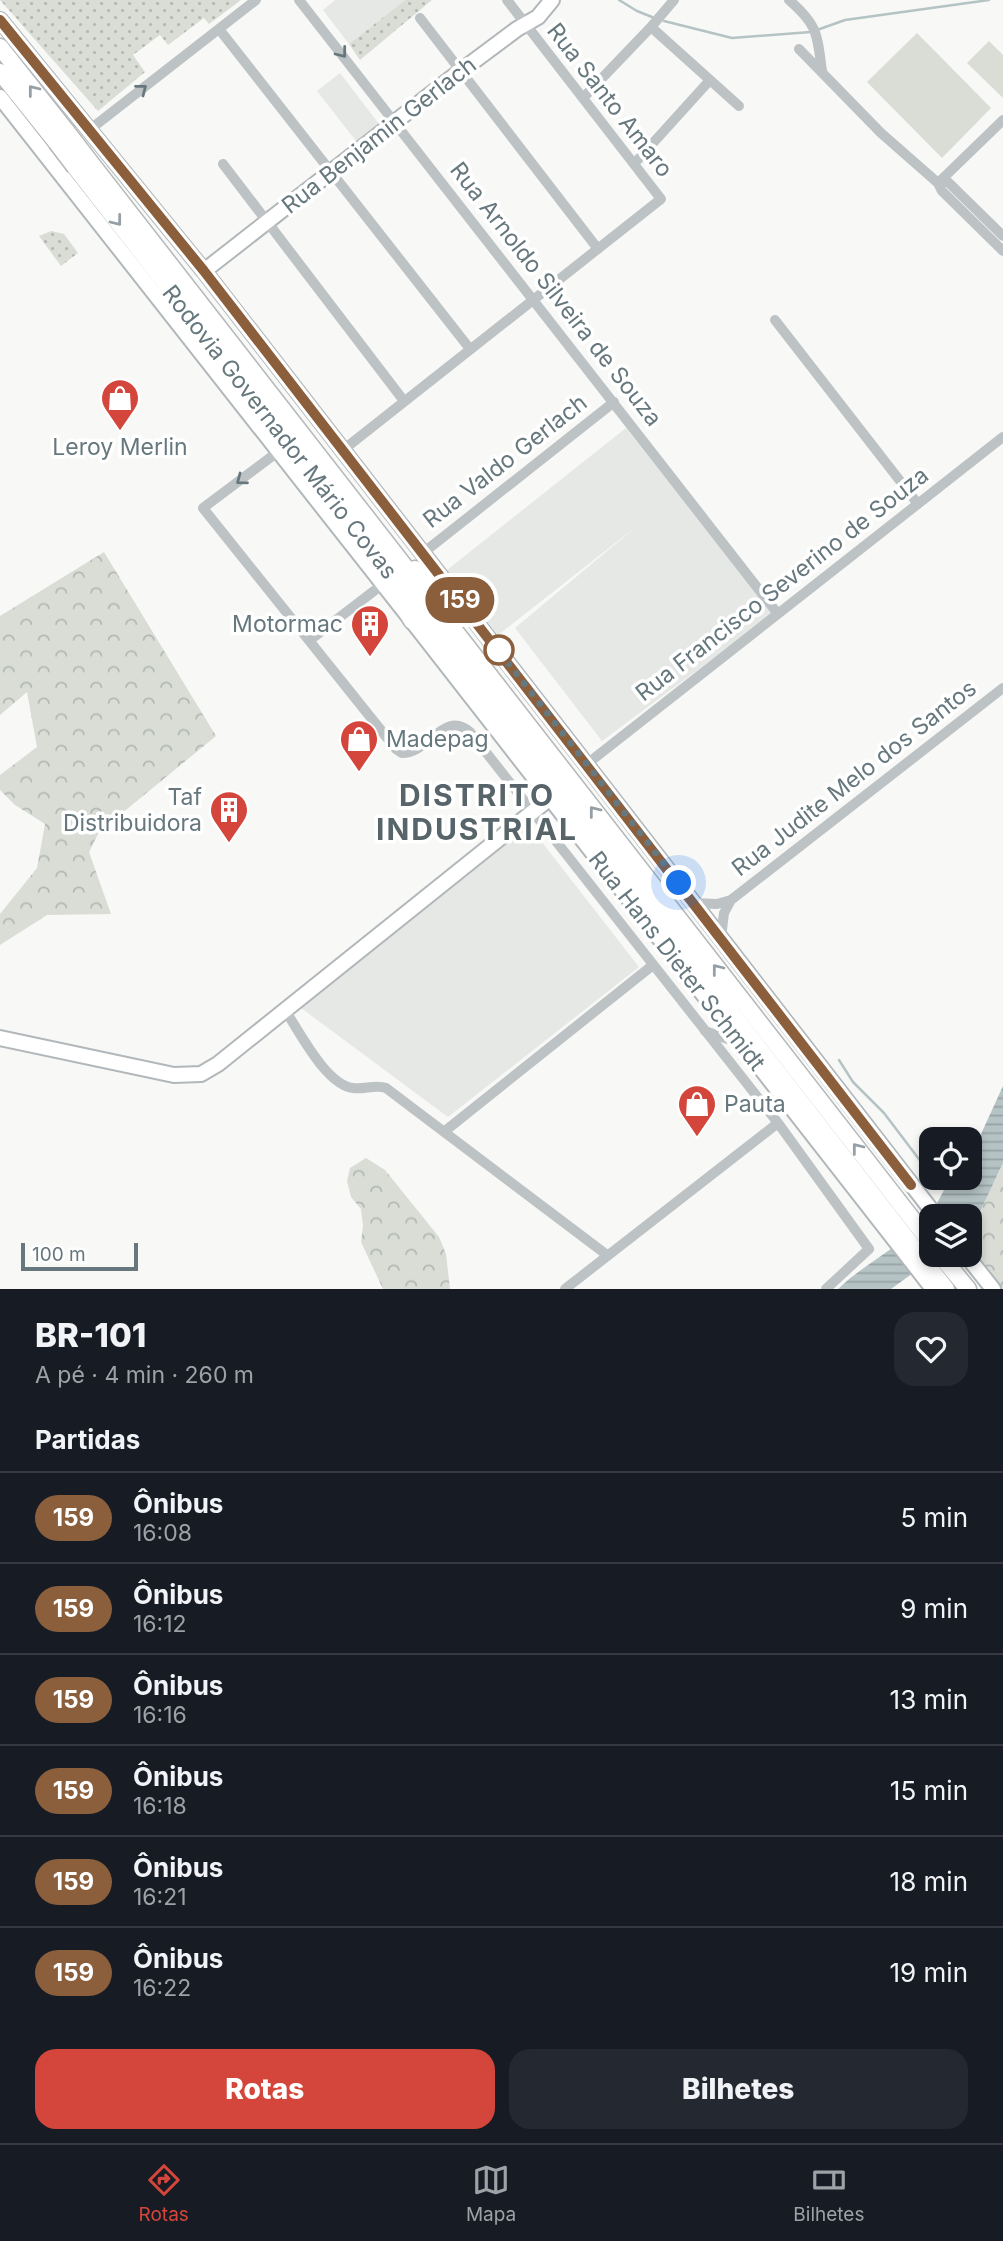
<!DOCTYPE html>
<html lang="pt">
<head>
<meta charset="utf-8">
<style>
  body { margin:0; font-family:Inter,sans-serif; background:#242831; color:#f1f3f6; height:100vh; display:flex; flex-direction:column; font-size:26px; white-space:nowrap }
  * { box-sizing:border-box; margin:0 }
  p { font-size:23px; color:#9ea1a6 }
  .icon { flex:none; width:38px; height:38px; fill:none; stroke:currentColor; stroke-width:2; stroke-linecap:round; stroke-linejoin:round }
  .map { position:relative; height:1289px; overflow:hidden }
  .details { display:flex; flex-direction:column; background:#171b24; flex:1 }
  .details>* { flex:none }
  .badge { padding:0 14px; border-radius:23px; font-size:24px; line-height:46px }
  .controls { position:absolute; left:919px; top:1127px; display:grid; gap:14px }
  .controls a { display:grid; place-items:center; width:63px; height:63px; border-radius:14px; background:#171b24; box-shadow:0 4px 10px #0003; font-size:35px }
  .scale { position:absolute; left:21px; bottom:18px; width:117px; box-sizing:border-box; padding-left:7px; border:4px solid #66787e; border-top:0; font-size:19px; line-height:24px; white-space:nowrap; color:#66787e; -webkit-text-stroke:5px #fff; paint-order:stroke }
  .you { position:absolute; width:35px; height:35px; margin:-18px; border:5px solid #fff; border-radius:50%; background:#1a73e8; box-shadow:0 0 0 10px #1a73e833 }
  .map>.badge { position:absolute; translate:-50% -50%; box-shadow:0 0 0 4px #fff }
  h2 { padding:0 35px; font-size:26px; line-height:63px }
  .round { display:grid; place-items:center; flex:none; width:74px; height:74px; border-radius:21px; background:#242831 }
  .headline { display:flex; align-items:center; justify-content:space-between; height:119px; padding:0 35px }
  h1 { font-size:33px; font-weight:800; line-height:52px }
  .button { display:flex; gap:14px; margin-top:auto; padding:14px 35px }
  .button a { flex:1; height:80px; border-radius:21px; background:#d4463b; color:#fff; font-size:28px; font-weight:800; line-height:80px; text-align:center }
  .button a+a { background:#242831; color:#f1f3f6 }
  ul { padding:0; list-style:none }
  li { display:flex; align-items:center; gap:21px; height:91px; padding:0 35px; border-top:2px solid #363941 }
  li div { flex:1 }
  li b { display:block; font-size:26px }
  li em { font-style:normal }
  li .badge { min-width:77px; font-weight:700; text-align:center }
  .menu { display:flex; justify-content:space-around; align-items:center; height:98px; border-top:2px solid #363941; background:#171b24; font-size:19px; color:#9ea1a6 }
  .menu a { display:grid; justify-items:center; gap:4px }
  .menu .selected { color:#d4463b }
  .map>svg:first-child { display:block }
  .built { fill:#e6e8e6 }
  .grass { fill:url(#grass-dots) }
  .forest { fill:url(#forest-crowns) }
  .pitch { fill:#d9ddd6 }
  .water { fill:url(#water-rules) }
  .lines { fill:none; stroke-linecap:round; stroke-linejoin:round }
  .stream { stroke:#b5c3c5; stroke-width:2.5 }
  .major-casing { stroke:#b1b7ba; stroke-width:18 }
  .highway-casing { stroke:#b3b8ba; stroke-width:19 }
  .minor { stroke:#bdc3c5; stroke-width:10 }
  .major { stroke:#fff; stroke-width:14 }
  .highway { stroke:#fff; stroke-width:16 }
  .highway-bridge-casing { stroke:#b3b8ba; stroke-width:19; stroke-linecap:butt }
  .highway-bridge { stroke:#fff; stroke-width:16 }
  .oneway { stroke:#66787e }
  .oneway2 { stroke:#94a0a5 }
  .line-casing { stroke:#fff; stroke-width:16 }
  .line { stroke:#8b5e3c; stroke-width:10 }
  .walk { stroke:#66787e; stroke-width:7; stroke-dasharray:0 12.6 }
  .stop-dot { fill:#fff; stroke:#8b5e3c; stroke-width:3.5 }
  .labels { text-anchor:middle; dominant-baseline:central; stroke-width:7; stroke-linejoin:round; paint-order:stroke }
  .street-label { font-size:23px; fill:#66787e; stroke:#fff }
  .poi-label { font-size:23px; fill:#66787e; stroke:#fff; text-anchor:end }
  .district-label { font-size:30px; font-weight:bold; letter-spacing:2px; fill:#57656a; stroke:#fff }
</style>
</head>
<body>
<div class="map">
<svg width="1003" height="1289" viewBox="0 0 1003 1289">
  <defs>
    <pattern id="grass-dots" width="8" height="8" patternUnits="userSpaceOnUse" patternTransform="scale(1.75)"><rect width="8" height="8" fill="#d9ddd6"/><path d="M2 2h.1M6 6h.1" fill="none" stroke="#b4b8b3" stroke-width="1.8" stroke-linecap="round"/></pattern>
    <pattern id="forest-crowns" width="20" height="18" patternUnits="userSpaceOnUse" patternTransform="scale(1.75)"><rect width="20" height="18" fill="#d9ddd6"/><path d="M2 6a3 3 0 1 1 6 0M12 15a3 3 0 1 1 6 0" fill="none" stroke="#b4b8b3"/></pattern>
    <pattern id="water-rules" width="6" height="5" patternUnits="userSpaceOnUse" patternTransform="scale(1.75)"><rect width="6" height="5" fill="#b5c3c5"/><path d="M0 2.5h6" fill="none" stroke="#97a3a5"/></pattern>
  </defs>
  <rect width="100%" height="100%" fill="#f8f8f6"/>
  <!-- built -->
  <path class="built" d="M 335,0 L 405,0 L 349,44 L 323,10 Z
    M 340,73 L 379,124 L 356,141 L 317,91 Z
    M 626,428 L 773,614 L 602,741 L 515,628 L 637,526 L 498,635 L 447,570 Z
    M 527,823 L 639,967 L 448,1117 L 301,1008 Z"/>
  <!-- grass -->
  <path class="grass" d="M 0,0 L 241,0 L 209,24 L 204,18 L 168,45 L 160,35 L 133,55 L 145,72 L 98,111 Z
    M 405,0 L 432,0 L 360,60 L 349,44 Z
    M 51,231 L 64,234 L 78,253 L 61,266 L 39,236 Z"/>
  <!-- forest -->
  <path class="forest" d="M 104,552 L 216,736 L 99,832 L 89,852 L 111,914 L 47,915 L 0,945 L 0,914 L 37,868 L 45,824 L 15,805 L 0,790 L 0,775 L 37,747 L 27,692 L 0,715 L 0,616 Z
    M 366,1158 L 385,1170 L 439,1237 L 446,1254 L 450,1289 L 383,1289 L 361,1242 L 363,1226 L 361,1209 L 351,1197 L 347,1181 L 350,1168 Z
    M 1003,1163 L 1003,1289 L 1001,1289 C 995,1281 972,1258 970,1250 C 962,1227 995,1186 1003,1163 Z"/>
  <!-- pitch -->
  <path class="pitch" d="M 917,33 L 991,108 L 942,158 L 867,82 Z
    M 989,41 L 1003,55 L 1003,98 L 967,63 Z"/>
  <!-- water -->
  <path class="water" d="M 1003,1086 L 1003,1163 L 974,1224 L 970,1228 L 970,1216 L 931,1216 L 931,1255 L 938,1255 L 891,1289 L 838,1289 C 862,1266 892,1251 917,1229 C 933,1216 940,1196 950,1179 L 970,1178 L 970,1158 Z"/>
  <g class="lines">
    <!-- stream -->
    <path class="stream" d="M 619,0 L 637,11 L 652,17
      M 664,21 L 732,38 L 811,32
      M 817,30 L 845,20 L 989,0
      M 839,1060 L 853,1082 L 884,1113 L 931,1175
      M 933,1178 L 946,1189"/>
    <defs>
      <path id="major" d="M 0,20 L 204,271 L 936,1216
        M 0,97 L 412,621 L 933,1289
        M 204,271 L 450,79 L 517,29 L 538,17 L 552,0
        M 0,1038 L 174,1075 L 201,1074 L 218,1064 L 550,798
        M 966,1255 L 993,1289"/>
      <path id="highway" d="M 0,47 L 67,132
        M 0,72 L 56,142
        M 87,158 L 931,1243
        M 75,167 L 946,1289
        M 415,569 L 474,618
        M 399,598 L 412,621
        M 940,1255 L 968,1289"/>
    </defs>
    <!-- major casing -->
    <use href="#major" class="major-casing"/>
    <!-- highway casing -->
    <use href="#highway" class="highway-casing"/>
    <!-- minor -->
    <path class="minor" d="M 299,0 L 778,614
      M 789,0 C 818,25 817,34 822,71
      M 420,18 L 598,249
      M 651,27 L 739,106
      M 219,29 L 470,349
      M 799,49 L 881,133 L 938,183 L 942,191 L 1003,251
      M 583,98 L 651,27 L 674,0
      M 88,131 L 256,0
      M 223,164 L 404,401
      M 634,164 L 710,80
      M 938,183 L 1003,120
      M 938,183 L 948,182 L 1003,236
      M 775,320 L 918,504
      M 343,450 L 661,199 L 507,0
      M 279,451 L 203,508 L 396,749 L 402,753 C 428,754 444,709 470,732 L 778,1123 L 869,1249 L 826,1289
      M 423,553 L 614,402
      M 310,640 L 383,584
      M 587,764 L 1003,437
      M 694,903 L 717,904 L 731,900 L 1003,688
      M 721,938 L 724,913 L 731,900
      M 285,1010 C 299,1031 326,1085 353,1088 C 364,1090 375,1084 386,1088 L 607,1255
      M 705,1031 L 742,1044
      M 445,1131 L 653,965
      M 565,1289 L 778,1123"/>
    <!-- major -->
    <use href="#major" class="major"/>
    <!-- highway -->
    <use href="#highway" class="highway"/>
    <defs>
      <path id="highway-bridge" d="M 67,132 L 87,158
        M 56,142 L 75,167"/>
    </defs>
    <!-- highway-bridge casing -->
    <use href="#highway-bridge" class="highway-bridge-casing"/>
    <!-- highway-bridge -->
    <use href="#highway-bridge" class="highway-bridge"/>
  </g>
  <!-- one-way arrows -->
  <defs><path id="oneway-chevron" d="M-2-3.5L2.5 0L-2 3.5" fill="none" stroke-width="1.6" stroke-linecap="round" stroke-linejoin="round" transform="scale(1.75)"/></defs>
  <g class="oneway">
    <use href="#oneway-chevron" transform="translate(342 53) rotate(52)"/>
    <use href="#oneway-chevron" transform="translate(142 89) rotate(-38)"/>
    <use href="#oneway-chevron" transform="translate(241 480) rotate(143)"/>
  </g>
  <g class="oneway2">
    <use href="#oneway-chevron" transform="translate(33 90) rotate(-128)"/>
    <use href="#oneway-chevron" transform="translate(117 221) rotate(52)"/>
    <use href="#oneway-chevron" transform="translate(594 811) rotate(-128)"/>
    <use href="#oneway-chevron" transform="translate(717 969) rotate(-128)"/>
    <use href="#oneway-chevron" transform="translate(857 1148) rotate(-128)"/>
  </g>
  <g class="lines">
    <defs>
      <path id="line" d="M 0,20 L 204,271 L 911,1185"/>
    </defs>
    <!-- line casing -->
    <use href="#line" class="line-casing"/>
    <!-- line -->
    <use href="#line" class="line"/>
    <!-- walk -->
    <path class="walk" d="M 499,650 L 496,647 L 679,883"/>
  </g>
  <!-- icons -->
  <defs>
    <symbol id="shop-pin" viewBox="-11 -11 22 30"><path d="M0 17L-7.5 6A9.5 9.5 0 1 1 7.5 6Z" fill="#d4463b" stroke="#fff"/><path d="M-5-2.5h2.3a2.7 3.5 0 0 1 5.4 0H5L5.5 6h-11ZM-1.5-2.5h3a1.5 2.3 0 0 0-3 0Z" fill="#fff"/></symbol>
    <symbol id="building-pin" viewBox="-11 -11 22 30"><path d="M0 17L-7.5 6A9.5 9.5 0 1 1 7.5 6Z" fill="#d4463b" stroke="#fff"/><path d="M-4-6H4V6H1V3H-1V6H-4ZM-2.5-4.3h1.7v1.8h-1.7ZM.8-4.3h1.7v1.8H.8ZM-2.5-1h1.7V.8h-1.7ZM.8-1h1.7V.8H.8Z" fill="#fff"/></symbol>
  </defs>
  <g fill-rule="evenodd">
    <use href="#shop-pin" x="98" y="376" width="44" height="60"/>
    <use href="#building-pin" x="348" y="602" width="44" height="60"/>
    <use href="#shop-pin" x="337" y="717" width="44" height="60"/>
    <use href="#building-pin" x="207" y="788" width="44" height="60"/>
    <use href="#shop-pin" x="675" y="1082" width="44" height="60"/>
  </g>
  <!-- markers -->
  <circle class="stop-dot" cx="499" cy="650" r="14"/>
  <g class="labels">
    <!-- street labels -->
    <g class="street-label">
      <text transform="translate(610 100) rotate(52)">Rua Santo Amaro</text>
      <text transform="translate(379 135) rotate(-38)">Rua Benjamin Gerlach</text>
      <text transform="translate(556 294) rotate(52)">Rua Arnoldo Silveira de Souza</text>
      <text transform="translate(280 432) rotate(52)">Rodovia Governador Mário Covas</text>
      <text transform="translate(505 461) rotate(-38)">Rua Valdo Gerlach</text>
      <text transform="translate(782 584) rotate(-38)">Rua Francisco Severino de Souza</text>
      <text transform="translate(854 778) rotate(-38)">Rua Judite Melo dos Santos</text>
      <text transform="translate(677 961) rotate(52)">Rua Hans Dieter Schmidt</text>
    </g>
    <!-- poi labels -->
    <g class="poi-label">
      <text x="120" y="447" text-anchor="middle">Leroy Merlin</text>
      <text x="343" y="624">Motormac</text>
      <text x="386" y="739" text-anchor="start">Madepag</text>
      <text x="202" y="797">Taf<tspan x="202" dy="26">Distribuidora</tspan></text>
      <text x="724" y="1104" text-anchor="start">Pauta</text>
    </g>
    <!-- district labels -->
    <g class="district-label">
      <text x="477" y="795">DISTRITO<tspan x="477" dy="34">INDUSTRIAL</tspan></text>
    </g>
  </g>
</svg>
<div class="controls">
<a><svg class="icon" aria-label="locate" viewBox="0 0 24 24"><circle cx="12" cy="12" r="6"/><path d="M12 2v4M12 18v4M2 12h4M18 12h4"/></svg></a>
<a><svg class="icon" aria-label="layers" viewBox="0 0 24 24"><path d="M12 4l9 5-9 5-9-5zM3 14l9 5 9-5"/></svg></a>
</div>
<div class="scale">100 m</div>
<div class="you" style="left:679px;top:883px"></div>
<b class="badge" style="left:460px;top:600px;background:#8b5e3c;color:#fff">159</b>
</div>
<section class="details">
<div class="headline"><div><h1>BR-101</h1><p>A pé · 4 min · 260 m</p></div><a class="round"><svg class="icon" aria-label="heart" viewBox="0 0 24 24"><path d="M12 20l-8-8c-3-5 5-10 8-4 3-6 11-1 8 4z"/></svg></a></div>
<h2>Partidas</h2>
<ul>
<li><span class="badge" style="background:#8b5e3c;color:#fff">159</span><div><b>Ônibus</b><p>16:08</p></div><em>5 min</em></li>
<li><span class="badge" style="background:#8b5e3c;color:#fff">159</span><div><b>Ônibus</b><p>16:12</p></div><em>9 min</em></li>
<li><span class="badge" style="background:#8b5e3c;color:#fff">159</span><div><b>Ônibus</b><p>16:16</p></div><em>13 min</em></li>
<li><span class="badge" style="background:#8b5e3c;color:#fff">159</span><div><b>Ônibus</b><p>16:18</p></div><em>15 min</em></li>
<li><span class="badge" style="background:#8b5e3c;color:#fff">159</span><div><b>Ônibus</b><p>16:21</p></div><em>18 min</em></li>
<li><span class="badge" style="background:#8b5e3c;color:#fff">159</span><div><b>Ônibus</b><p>16:22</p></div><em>19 min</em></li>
</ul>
<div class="button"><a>Rotas</a><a>Bilhetes</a></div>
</section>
<nav class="menu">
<a class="selected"><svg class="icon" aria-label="directions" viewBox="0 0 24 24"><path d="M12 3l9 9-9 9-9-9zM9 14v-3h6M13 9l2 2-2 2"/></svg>Rotas</a>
<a><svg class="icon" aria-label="map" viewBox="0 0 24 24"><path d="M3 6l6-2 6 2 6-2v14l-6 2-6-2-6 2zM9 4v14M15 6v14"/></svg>Mapa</a>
<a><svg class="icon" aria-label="tickets" viewBox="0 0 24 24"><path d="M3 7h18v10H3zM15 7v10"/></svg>Bilhetes</a>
</nav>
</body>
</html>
